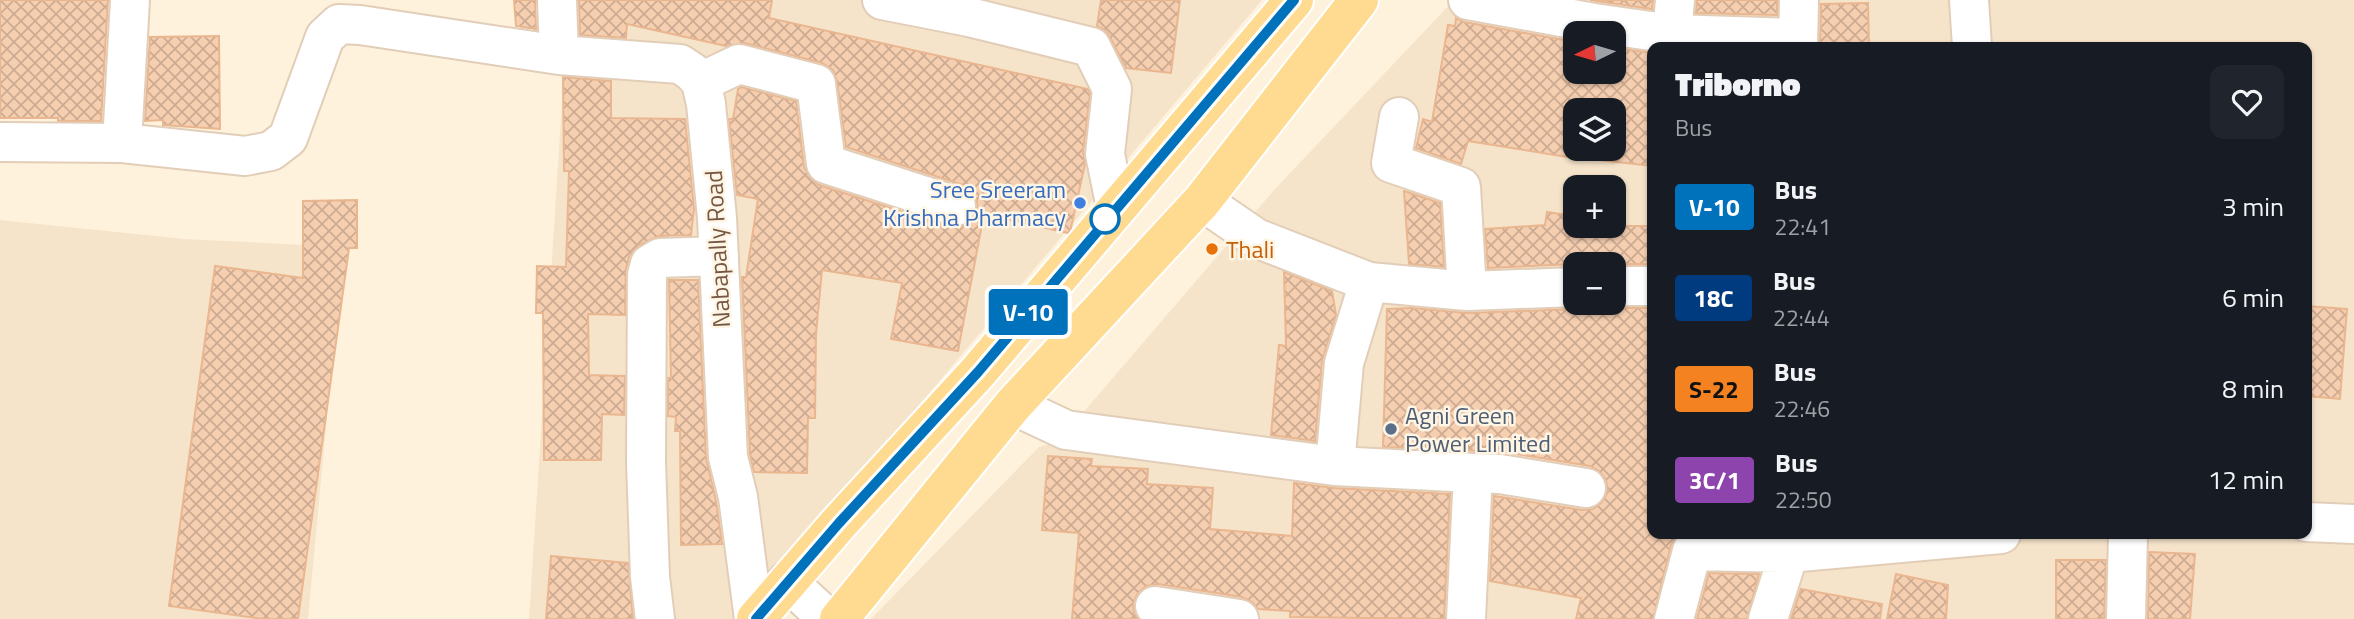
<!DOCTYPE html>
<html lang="en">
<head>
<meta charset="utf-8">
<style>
  body { margin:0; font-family:"Titillium Web",sans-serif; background:#20242c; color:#f1f3f6; height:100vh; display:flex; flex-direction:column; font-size:26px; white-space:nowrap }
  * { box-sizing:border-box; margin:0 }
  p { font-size:23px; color:#9ea1a6 }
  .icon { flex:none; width:38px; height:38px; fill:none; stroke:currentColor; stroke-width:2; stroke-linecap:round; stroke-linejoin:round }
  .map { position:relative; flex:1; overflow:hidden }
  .drawer { position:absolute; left:1647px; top:42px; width:665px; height:497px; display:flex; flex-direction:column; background:#171b24; border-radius:14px; box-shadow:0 2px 5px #0004 }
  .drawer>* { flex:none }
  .badge { padding:0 14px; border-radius:5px; font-size:24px; line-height:46px }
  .needle { width:46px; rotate:265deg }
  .fabs { position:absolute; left:1563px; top:21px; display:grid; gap:14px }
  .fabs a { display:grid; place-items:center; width:63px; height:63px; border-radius:14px; background:#171b24; box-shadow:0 2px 5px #0004; font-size:35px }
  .map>.badge { position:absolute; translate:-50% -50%; box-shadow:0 0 0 4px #fff }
  .round { display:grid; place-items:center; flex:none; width:74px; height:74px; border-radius:14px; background:#20242c }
  .overview { display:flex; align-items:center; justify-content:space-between; height:119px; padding:0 28px }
  h1 { font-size:33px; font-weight:800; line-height:52px }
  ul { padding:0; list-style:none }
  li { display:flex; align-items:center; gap:21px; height:91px; padding:0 28px }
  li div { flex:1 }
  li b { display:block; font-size:26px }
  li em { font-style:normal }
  li .badge { min-width:77px; font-weight:700; text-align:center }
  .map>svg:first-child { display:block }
  .residential { fill:#f6e4ca; fill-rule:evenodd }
  .building { fill:url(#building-cross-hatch); stroke:#eab690; stroke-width:2; fill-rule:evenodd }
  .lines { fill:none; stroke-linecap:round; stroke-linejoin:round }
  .minor-casing { stroke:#e2ceb8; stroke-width:42 }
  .major-casing { stroke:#fff; stroke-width:42 }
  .minor { stroke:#fff; stroke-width:38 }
  .major { stroke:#ffdb92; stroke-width:38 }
  .line-casing { stroke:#fff; stroke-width:16 }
  .line { stroke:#0072bc; stroke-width:10 }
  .shop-dot { fill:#3f7fe0; stroke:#fff5e4; stroke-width:2.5 }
  .stop-dot { fill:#fff; stroke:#0072bc; stroke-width:3.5 }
  .food-dot { fill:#e8710a; stroke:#fff5e4; stroke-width:2.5 }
  .service-dot { fill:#5c6f8a; stroke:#fff5e4; stroke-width:2.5 }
  .labels { text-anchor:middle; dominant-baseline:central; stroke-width:5; stroke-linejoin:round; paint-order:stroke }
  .shop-label { font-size:24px; fill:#366cbe; stroke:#fff5e4; text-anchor:end }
  .street-label { font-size:24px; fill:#755743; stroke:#fff5e4 }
  .food-label { font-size:24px; fill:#c56008; stroke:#fff5e4; text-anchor:start }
  .service-label { font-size:24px; fill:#4e5e75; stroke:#fff5e4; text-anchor:start }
</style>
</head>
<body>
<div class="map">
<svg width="2354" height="619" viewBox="0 0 2354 619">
  <defs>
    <pattern id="building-cross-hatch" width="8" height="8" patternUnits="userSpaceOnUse" patternTransform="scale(1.75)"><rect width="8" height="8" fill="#f6cfb1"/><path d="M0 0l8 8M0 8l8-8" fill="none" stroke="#ccab92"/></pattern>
  </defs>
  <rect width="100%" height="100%" fill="#fef2dc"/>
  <!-- residential -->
  <path class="residential" d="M 574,0 L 1262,0 L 738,619 L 529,619 L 568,8 Z
    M 1454,0 L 1971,0 L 1972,47 L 1652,47 L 1652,534 L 2028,534 L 2028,539 L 2105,534 L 2306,534 L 2354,531 L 2354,619 L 1482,619 L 1478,462 L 1081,415 L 1275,189 ZM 1575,33 L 1614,33 L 1614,72 L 1575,72 ZM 1575,110 L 1614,110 L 1614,149 L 1575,149 ZM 1575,187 L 1614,187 L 1614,226 L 1575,226 ZM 1575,264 L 1614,264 L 1614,303 L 1575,303 Z
    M 1980,0 L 2354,0 L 2354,517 L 2307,516 L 2306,47 L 1982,47 Z
    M 0,220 L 184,239 L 343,247 L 308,619 L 0,619 Z
    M 1069,438 L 1451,484 L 1454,619 L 871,619 L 1039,447 Z"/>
  <!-- building -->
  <path class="building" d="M 0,0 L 108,0 L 101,121 L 58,121 L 58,118 L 0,118 Z
    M 514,0 L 535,0 L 536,29 L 516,26 Z
    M 579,0 L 772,0 L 769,18 L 1088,89 L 1090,93 L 1083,152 L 1085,164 L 1071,228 L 1068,233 L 984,214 L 958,351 L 891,339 L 902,283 L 822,270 L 816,334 L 815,418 L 808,418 L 807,473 L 754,472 L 750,454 L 742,277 L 746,277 L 758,199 L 737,195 L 729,119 L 733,119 L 738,89 L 741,87 L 796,101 L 804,167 L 810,178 L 819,185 L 950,227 L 961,227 L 971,222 L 977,212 L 977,201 L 972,191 L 963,185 L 846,147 L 837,81 L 833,70 L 822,63 L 745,43 L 726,46 L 627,24 L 626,38 L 580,35 Z
    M 1101,0 L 1180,0 L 1171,73 L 1126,68 L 1110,37 L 1105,30 L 1097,26 Z
    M 1590,0 L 1653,0 L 1652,9 Z
    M 1697,0 L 1777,0 L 1777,15 L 1696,13 Z
    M 1868,3 L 1869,47 L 1820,47 L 1821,4 Z
    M 1456,18 L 1464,22 L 1575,42 L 1575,72 L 1614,72 L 1614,48 L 1652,53 L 1652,166 L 1561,156 L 1468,141 L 1461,164 L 1416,148 L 1423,119 L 1432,122 L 1448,25 L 1455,26 ZM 1575,110 L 1614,110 L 1614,149 L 1575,149 Z
    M 219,36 L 220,129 L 163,125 L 163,120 L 145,121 L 150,37 Z
    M 563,77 L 611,81 L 611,118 L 685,119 L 694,209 L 691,235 L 659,236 L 639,245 L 629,257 L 626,269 L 625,315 L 588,314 L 589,375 L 625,376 L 624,415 L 602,414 L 601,460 L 544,460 L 543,313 L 536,313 L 537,266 L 566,267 L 569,171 L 564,171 Z
    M 1404,191 L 1440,203 L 1444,267 L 1409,264 Z
    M 357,200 L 357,248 L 349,248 L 298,619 L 263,619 L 169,606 L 215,266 L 303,278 L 303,201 Z
    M 1547,212 L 1575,216 L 1575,226 L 1652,226 L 1652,264 L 1575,264 L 1488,268 L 1485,229 L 1545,225 Z
    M 1284,272 L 1332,291 L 1336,315 L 1322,361 L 1315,441 L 1271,435 L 1279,345 L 1286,346 Z
    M 669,280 L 698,280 L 706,458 L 716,501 L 722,544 L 681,545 L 680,431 L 675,431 L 676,417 L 668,416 L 668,378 L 671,378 Z
    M 1589,303 L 1601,303 L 1614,308 L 1652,308 L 1652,534 L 1679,534 L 1671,545 L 1653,619 L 1576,619 L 1581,598 L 1490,581 L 1494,496 L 1582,510 L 1593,509 L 1602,502 L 1608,491 L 1606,480 L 1599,471 L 1590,466 L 1504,452 L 1383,447 L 1387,309 L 1412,308 L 1468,313 L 1576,309 Z
    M 2306,306 L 2347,309 L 2340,399 L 2306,396 Z
    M 1048,456 L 1092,459 L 1091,466 L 1148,469 L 1147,484 L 1213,488 L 1210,529 L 1292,536 L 1294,483 L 1334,488 L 1450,494 L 1444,619 L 1290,617 L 1290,611 L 1258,609 L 1252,602 L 1242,597 L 1158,584 L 1146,586 L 1138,593 L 1133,603 L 1134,613 L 1138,619 L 1072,619 L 1079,533 L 1042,530 Z
    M 2149,552 L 2195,554 L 2190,619 L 2148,619 Z
    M 551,556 L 628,563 L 633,619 L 546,619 Z
    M 2056,560 L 2106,560 L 2104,619 L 2056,619 Z
    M 1709,573 L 1759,574 L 1747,619 L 1697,619 Z
    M 1896,574 L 1948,585 L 1946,619 L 1887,619 Z
    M 1801,589 L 1882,604 L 1880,619 L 1791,619 Z"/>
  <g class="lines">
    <defs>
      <path id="minor" d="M 557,0 L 559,55
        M 882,0 L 969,17 L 1091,47 L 1112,89 L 1105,154 L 1116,208
        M 1468,0 L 1594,23 L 1672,34 L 1797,38
        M 1969,0 L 1972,47
        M 1672,34 L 1675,0
        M 1798,47 L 1799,0
        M 701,82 L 739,64 L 816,84 L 826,164 L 956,206
        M 1399,117 L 1391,163 L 1461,187 L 1467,291
        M 0,142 L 122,143 L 245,156 L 271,151 L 288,138 L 325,37 L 339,24 L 360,25 L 559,55 L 680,64 L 692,72 L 701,82 L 706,104 L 717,218 L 728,457 L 738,497 L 754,619
        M 122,143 L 130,0
        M 1202,201 L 1256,238 L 1369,282 L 1467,291 L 1575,287
        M 1614,286 L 1652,286
        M 1013,405 L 1066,430 L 1335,466 L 1473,473 L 1466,619
        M 1335,466 L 1344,363 L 1369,282
        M 1473,473 L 1500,474 L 1586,488
        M 2306,522 L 2354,524
        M 787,581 L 828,619
        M 1155,606 L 1239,619
        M 655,619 L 650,577 L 646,462 L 647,275 L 650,264 L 660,258 L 719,256
        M 1674,619 L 1692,551 L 1789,553 L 2001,534
        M 1768,619 L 1789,553 L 1793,534
        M 2126,619 L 2128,534"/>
      <path id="major" d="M 756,619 L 839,523 L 978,372 L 1294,0
        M 839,619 L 1013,405 L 1202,201 L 1359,0"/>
    </defs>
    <!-- minor casing -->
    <use href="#minor" class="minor-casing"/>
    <!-- major casing -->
    <use href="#major" class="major-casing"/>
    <!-- minor -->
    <use href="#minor" class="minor"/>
    <!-- major -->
    <use href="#major" class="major"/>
  </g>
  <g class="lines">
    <defs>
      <path id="line" d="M 756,619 L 839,523 L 978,372 L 1294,0"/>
    </defs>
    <!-- line casing -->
    <use href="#line" class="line-casing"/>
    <!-- line -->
    <use href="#line" class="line"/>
  </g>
  <!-- markers -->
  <circle class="shop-dot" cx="1080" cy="203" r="7"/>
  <circle class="stop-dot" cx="1105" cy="219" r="14"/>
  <circle class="food-dot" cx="1212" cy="249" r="7"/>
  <circle class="service-dot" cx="1391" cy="429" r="7"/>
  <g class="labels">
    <!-- shop labels -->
    <g class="shop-label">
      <text x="1066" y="189">Sree Sreeram<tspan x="1066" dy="28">Krishna Pharmacy</tspan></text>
    </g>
    <!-- street labels -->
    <g class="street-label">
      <text transform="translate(717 249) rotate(-93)">Nabapally Road</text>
    </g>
    <!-- food labels -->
    <g class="food-label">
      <text x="1226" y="249">Thali</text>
    </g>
    <!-- service labels -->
    <g class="service-label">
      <text x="1405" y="415">Agni Green<tspan x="1405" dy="28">Power Limited</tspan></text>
    </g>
  </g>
</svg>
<div class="fabs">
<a><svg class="needle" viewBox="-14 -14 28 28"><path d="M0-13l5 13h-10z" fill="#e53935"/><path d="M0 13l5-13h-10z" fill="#9ea1a6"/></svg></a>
<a><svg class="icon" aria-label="layers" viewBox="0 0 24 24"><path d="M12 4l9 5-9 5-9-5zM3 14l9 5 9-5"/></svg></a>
<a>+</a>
<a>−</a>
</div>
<b class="badge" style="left:1028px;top:312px;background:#0072bc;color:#fff">V-10</b>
<section class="drawer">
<div class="overview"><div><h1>Triborno</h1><p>Bus</p></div><a class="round"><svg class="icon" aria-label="heart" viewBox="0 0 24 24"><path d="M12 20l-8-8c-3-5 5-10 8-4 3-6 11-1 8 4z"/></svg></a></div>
<ul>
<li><span class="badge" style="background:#0072bc;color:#fff">V-10</span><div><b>Bus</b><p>22:41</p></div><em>3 min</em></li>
<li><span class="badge" style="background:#003b80;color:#fff">18C</span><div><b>Bus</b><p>22:44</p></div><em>6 min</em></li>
<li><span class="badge" style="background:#f58220;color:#111">S-22</span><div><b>Bus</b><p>22:46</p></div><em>8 min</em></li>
<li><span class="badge" style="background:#8e44ad;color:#fff">3C/1</span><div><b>Bus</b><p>22:50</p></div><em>12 min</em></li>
</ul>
</section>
</div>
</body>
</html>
